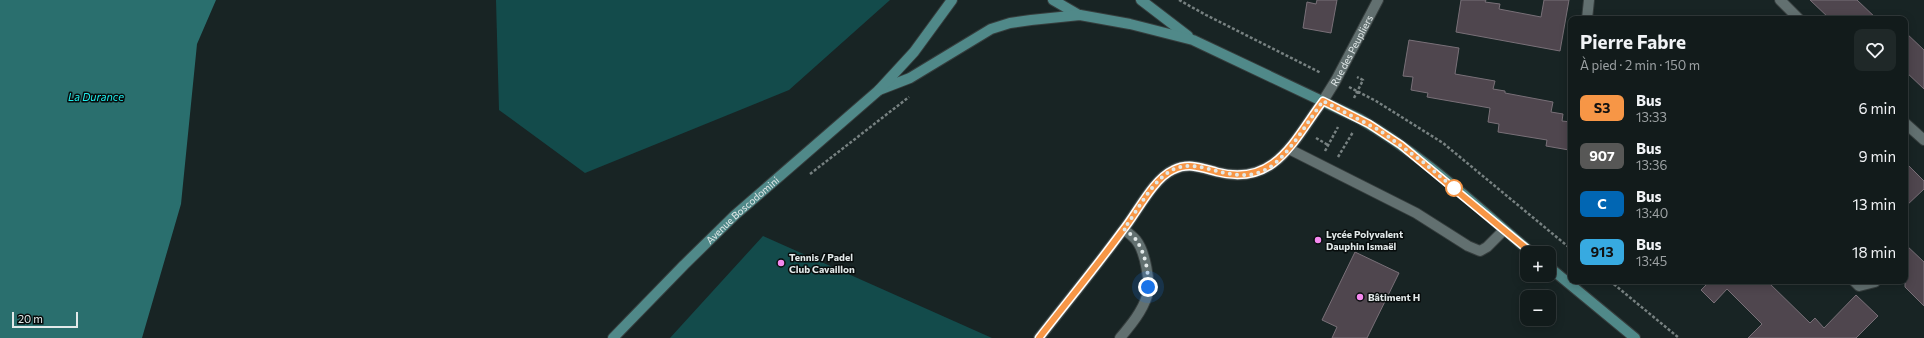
<!DOCTYPE html>
<html lang="fr">
<head>
<meta charset="utf-8">
<style>
  body { margin:0; font-family:Commissioner,sans-serif; background:#1f2828; color:#f1f3f6; height:100vh; display:flex; flex-direction:column; font-size:15px; white-space:nowrap }
  * { box-sizing:border-box; margin:0 }
  p { font-size:13px; color:#9ca1a3 }
  .icon { flex:none; width:22px; height:22px; fill:none; stroke:currentColor; stroke-width:2; stroke-linecap:round; stroke-linejoin:round }
  .map { position:relative; flex:1; overflow:hidden }
  .panel { position:absolute; left:1568px; top:16px; width:340px; height:268px; display:flex; flex-direction:column; background:#121b1b; border-radius:8px; box-shadow:0 2px 10px #0003,0 0 0 1px #31393a }
  .panel>* { flex:none }
  .badge { padding:0 8px; border-radius:6px; font-size:14px; line-height:26px }
  .fabs { position:absolute; left:1520px; top:246px; display:grid; gap:8px }
  .fabs a { display:grid; place-items:center; width:36px; height:36px; border-radius:8px; background:#121b1b; box-shadow:0 2px 10px #0003,0 0 0 1px #31393a; font-size:20px }
  .scale { position:absolute; left:12px; bottom:10px; width:66px; box-sizing:border-box; padding-left:4px; border:2px solid #e2e9e9; border-top:0; font-size:11px; line-height:14px; white-space:nowrap; color:#e2e9e9; -webkit-text-stroke:3px #070c0c; paint-order:stroke }
  .you { position:absolute; width:20px; height:20px; margin:-10px; border:3px solid #fff; border-radius:50%; background:#1a73e8; box-shadow:0 0 0 6px #1a73e833 }
  .map>.badge { position:absolute; translate:-50% -50%; box-shadow:0 0 0 2px #fff }
  .round { display:grid; place-items:center; flex:none; width:42px; height:42px; border-radius:8px; background:#1f2828 }
  .overview { display:flex; align-items:center; justify-content:space-between; height:68px; padding:0 12px }
  h1 { font-size:19px; font-weight:700; line-height:30px }
  ul { padding:0; list-style:none }
  li { display:flex; align-items:center; gap:12px; height:48px; padding:0 12px }
  li div { flex:1 }
  li b { display:block; font-size:15px }
  li em { font-style:normal }
  li .badge { min-width:44px; font-weight:700; text-align:center }
  .map>svg:first-child { display:block }
  .green { fill:#134b4b }
  .water { fill:#2a6f6e }
  .building { fill:#4f464e; stroke:#797078 }
  .lines { fill:none; stroke-linecap:round; stroke-linejoin:round }
  .lane-casing { stroke:#353d3d; stroke-width:12 }
  .street-casing { stroke:#353d3d; stroke-width:12 }
  .secondary-casing { stroke:#353d3d; stroke-width:12 }
  .path { stroke:#778181; stroke-width:2.5; stroke-dasharray:3 2; stroke-linecap:butt }
  .lane { stroke:#627070; stroke-width:10 }
  .street { stroke:#627070; stroke-width:10 }
  .secondary { stroke:#508989; stroke-width:10 }
  .line-casing { stroke:#fff; stroke-width:9 }
  .line { stroke:#f79646; stroke-width:6 }
  .walk { stroke:#e2e9e9; stroke-width:4; stroke-dasharray:0 7.2 }
  .stop-dot { fill:#fff; stroke:#f79646; stroke-width:2 }
  .poi-dot { fill:#f589ef; stroke:#070c0c; stroke-width:1.5 }
  .labels { text-anchor:middle; dominant-baseline:central; stroke-width:3; stroke-linejoin:round; paint-order:stroke }
  .street-label { font-size:10px; fill:#e2e9e9; stroke:#070c0c }
  .poi-label { font-size:10px; font-weight:bold; fill:#e2e9e9; stroke:#070c0c; text-anchor:start }
  .water-label { font-size:11px; font-style:italic; fill:#1feeed; stroke:#070c0c }
</style>
</head>
<body>
<div class="map">
<svg width="1924" height="338" viewBox="0 0 1924 338">
  <rect width="100%" height="100%" fill="#182424"/>
  <!-- green -->
  <path class="green" d="M 496,0 L 890,0 L 789,90 L 585,173 L 499,110 Z
    M 763,236 L 992,338 L 670,338 Z"/>
  <!-- water -->
  <path class="water" d="M 0,0 L 216,0 L 197,44 L 181,204 L 142,338 L 0,338 Z"/>
  <!-- building -->
  <path class="building" d="M 1317,0 L 1337,0 L 1331,33 L 1303,28 L 1307,2 L 1316,4 Z
    M 1461,0 L 1486,0 L 1485,2 L 1500,4 L 1499,9 L 1541,17 L 1544,0 L 1569,0 L 1560,51 L 1456,32 Z
    M 1810,0 L 1857,0 L 1877,19 L 1830,19 Z
    M 1905,32 L 1924,50 L 1924,89 L 1905,71 Z
    M 1409,40 L 1459,48 L 1455,74 L 1495,81 L 1493,89 L 1505,91 L 1505,93 L 1553,102 L 1551,112 L 1563,114 L 1562,121 L 1571,122 L 1569,150 L 1546,146 L 1547,140 L 1498,132 L 1499,124 L 1488,122 L 1490,108 L 1427,97 L 1428,93 L 1411,90 L 1413,77 L 1403,76 Z
    M 1905,162 L 1924,181 L 1924,189 L 1905,207 Z
    M 1905,244 L 1924,262 L 1924,306 L 1905,287 Z
    M 1355,252 L 1399,273 L 1367,338 L 1332,338 L 1337,327 L 1322,320 Z
    M 1710,281 L 1767,281 L 1810,323 L 1815,318 L 1824,328 L 1856,295 L 1878,316 L 1856,338 L 1748,338 L 1762,324 L 1727,289 L 1714,303 L 1701,290 Z"/>
  <g class="lines">
    <defs>
      <path id="lane" d="M 1289,149 L 1416,213 L 1468,246 L 1480,251 L 1487,247 L 1504,230
        M 1854,281 L 1859,286 L 1875,282
        M 1039,338 C 1067,302 1096,267 1123,230 C 1137,213 1153,179 1173,170 C 1189,162 1202,168 1217,172 C 1275,187 1294,140 1323,101
        M 1120,338 C 1130,326 1142,312 1147,296 C 1151,283 1145,251 1136,240 C 1133,236 1128,233 1124,229"/>
      <g id="street">
        <path d="M 1780,0 L 1799,19"/>
        <path d="M 1587,19 L 1589,0"/>
        <path id="s1" d="M 1323,101 L 1336,80 L 1378,0"/>
        <path d="M 1905,123 L 1924,140"/>
      </g>
      <g id="secondary">
        <path d="M 1053,0 L 1079,15"/>
        <path d="M 1141,0 L 1188,36"/>
        <path d="M 879,90 L 910,78 L 991,29 L 1010,23 L 1031,20 L 1080,15 L 1130,24 L 1193,40 L 1360,119 C 1423,155 1477,207 1532,253"/>
        <path d="M 1549,267 L 1635,338"/>
        <path id="s2" d="M 613,338 L 684,265 L 735,215 L 879,90 L 914,52 L 952,0"/>
      </g>
    </defs>
    <!-- lane casing -->
    <use href="#lane" class="lane-casing"/>
    <!-- street casing -->
    <use href="#street" class="street-casing"/>
    <!-- secondary casing -->
    <use href="#secondary" class="secondary-casing"/>
    <!-- path -->
    <path class="path" d="M 1179,0 L 1206,15 L 1321,73
      M 1349,87 L 1376,101 L 1443,143 L 1571,249
      M 1354,98 L 1363,80 L 1357,77
      M 1316,138 L 1328,145
      M 1325,151 L 1338,127
      M 1338,157 L 1353,132
      M 810,174 L 909,97
      M 1610,281 L 1679,338"/>
    <!-- lane -->
    <use href="#lane" class="lane"/>
    <!-- street -->
    <use href="#street" class="street"/>
    <!-- secondary -->
    <use href="#secondary" class="secondary"/>
  </g>
  <g class="lines">
    <defs>
      <path id="line" d="M 1039,338 C 1067,302 1096,267 1123,230 C 1137,213 1153,179 1173,170 C 1189,162 1202,168 1217,172 C 1275,187 1294,140 1323,101 L 1369,124 L 1401,145 L 1532,253"/>
    </defs>
    <!-- line casing -->
    <use href="#line" class="line-casing"/>
    <!-- line -->
    <use href="#line" class="line"/>
    <!-- walk -->
    <path class="walk" d="M 1148,287 C 1149,273 1145,252 1136,240 C 1134,236 1128,233 1124,229 C 1138,210 1151,182 1172,170 C 1200,155 1232,188 1267,169 C 1288,157 1308,121 1323,101 L 1379,130 L 1423,162 L 1454,188"/>
  </g>
  <!-- markers -->
  <circle class="stop-dot" cx="1454" cy="188" r="8"/>
  <g class="poi-dot">
    <circle cx="1318" cy="240" r="4"/>
    <circle cx="781" cy="263" r="4"/>
    <circle cx="1360" cy="297" r="4"/>
  </g>
  <g class="labels">
    <!-- street labels -->
    <g class="street-label">
      <text stroke="none"><textPath href="#s1" startOffset="58">Rue des Peupliers</textPath></text>
      <text stroke="none"><textPath href="#s2" startOffset="182">Avenue Boscodomini</textPath></text>
    </g>
    <!-- poi labels -->
    <g class="poi-label">
      <text x="1326" y="234">Lycée Polyvalent<tspan x="1326" dy="12">Dauphin Ismaël</tspan></text>
      <text x="789" y="257">Tennis / Padel<tspan x="789" dy="12">Club Cavaillon</tspan></text>
      <text x="1368" y="297">Bâtiment H</text>
    </g>
    <!-- water labels -->
    <g class="water-label">
      <text x="96" y="96">La Durance</text>
    </g>
  </g>
</svg>
<div class="fabs">
<a>+</a>
<a>−</a>
</div>
<div class="scale">20 m</div>
<div class="you" style="left:1148px;top:287px"></div>
<section class="panel">
<div class="overview"><div><h1>Pierre Fabre</h1><p>À pied · 2 min · 150 m</p></div><a class="round"><svg class="icon" aria-label="heart" viewBox="0 0 24 24"><path d="M12 20l-8-8c-3-5 5-10 8-4 3-6 11-1 8 4z"/></svg></a></div>
<ul>
<li><span class="badge" style="background:#f79646;color:#111">S3</span><div><b>Bus</b><p>13:33</p></div><em>6 min</em></li>
<li><span class="badge" style="background:#575756;color:#fff">907</span><div><b>Bus</b><p>13:36</p></div><em>9 min</em></li>
<li><span class="badge" style="background:#0166b3;color:#fff">C</span><div><b>Bus</b><p>13:40</p></div><em>13 min</em></li>
<li><span class="badge" style="background:#37aae1;color:#111">913</span><div><b>Bus</b><p>13:45</p></div><em>18 min</em></li>
</ul>
</section>
</div>
</body>
</html>
